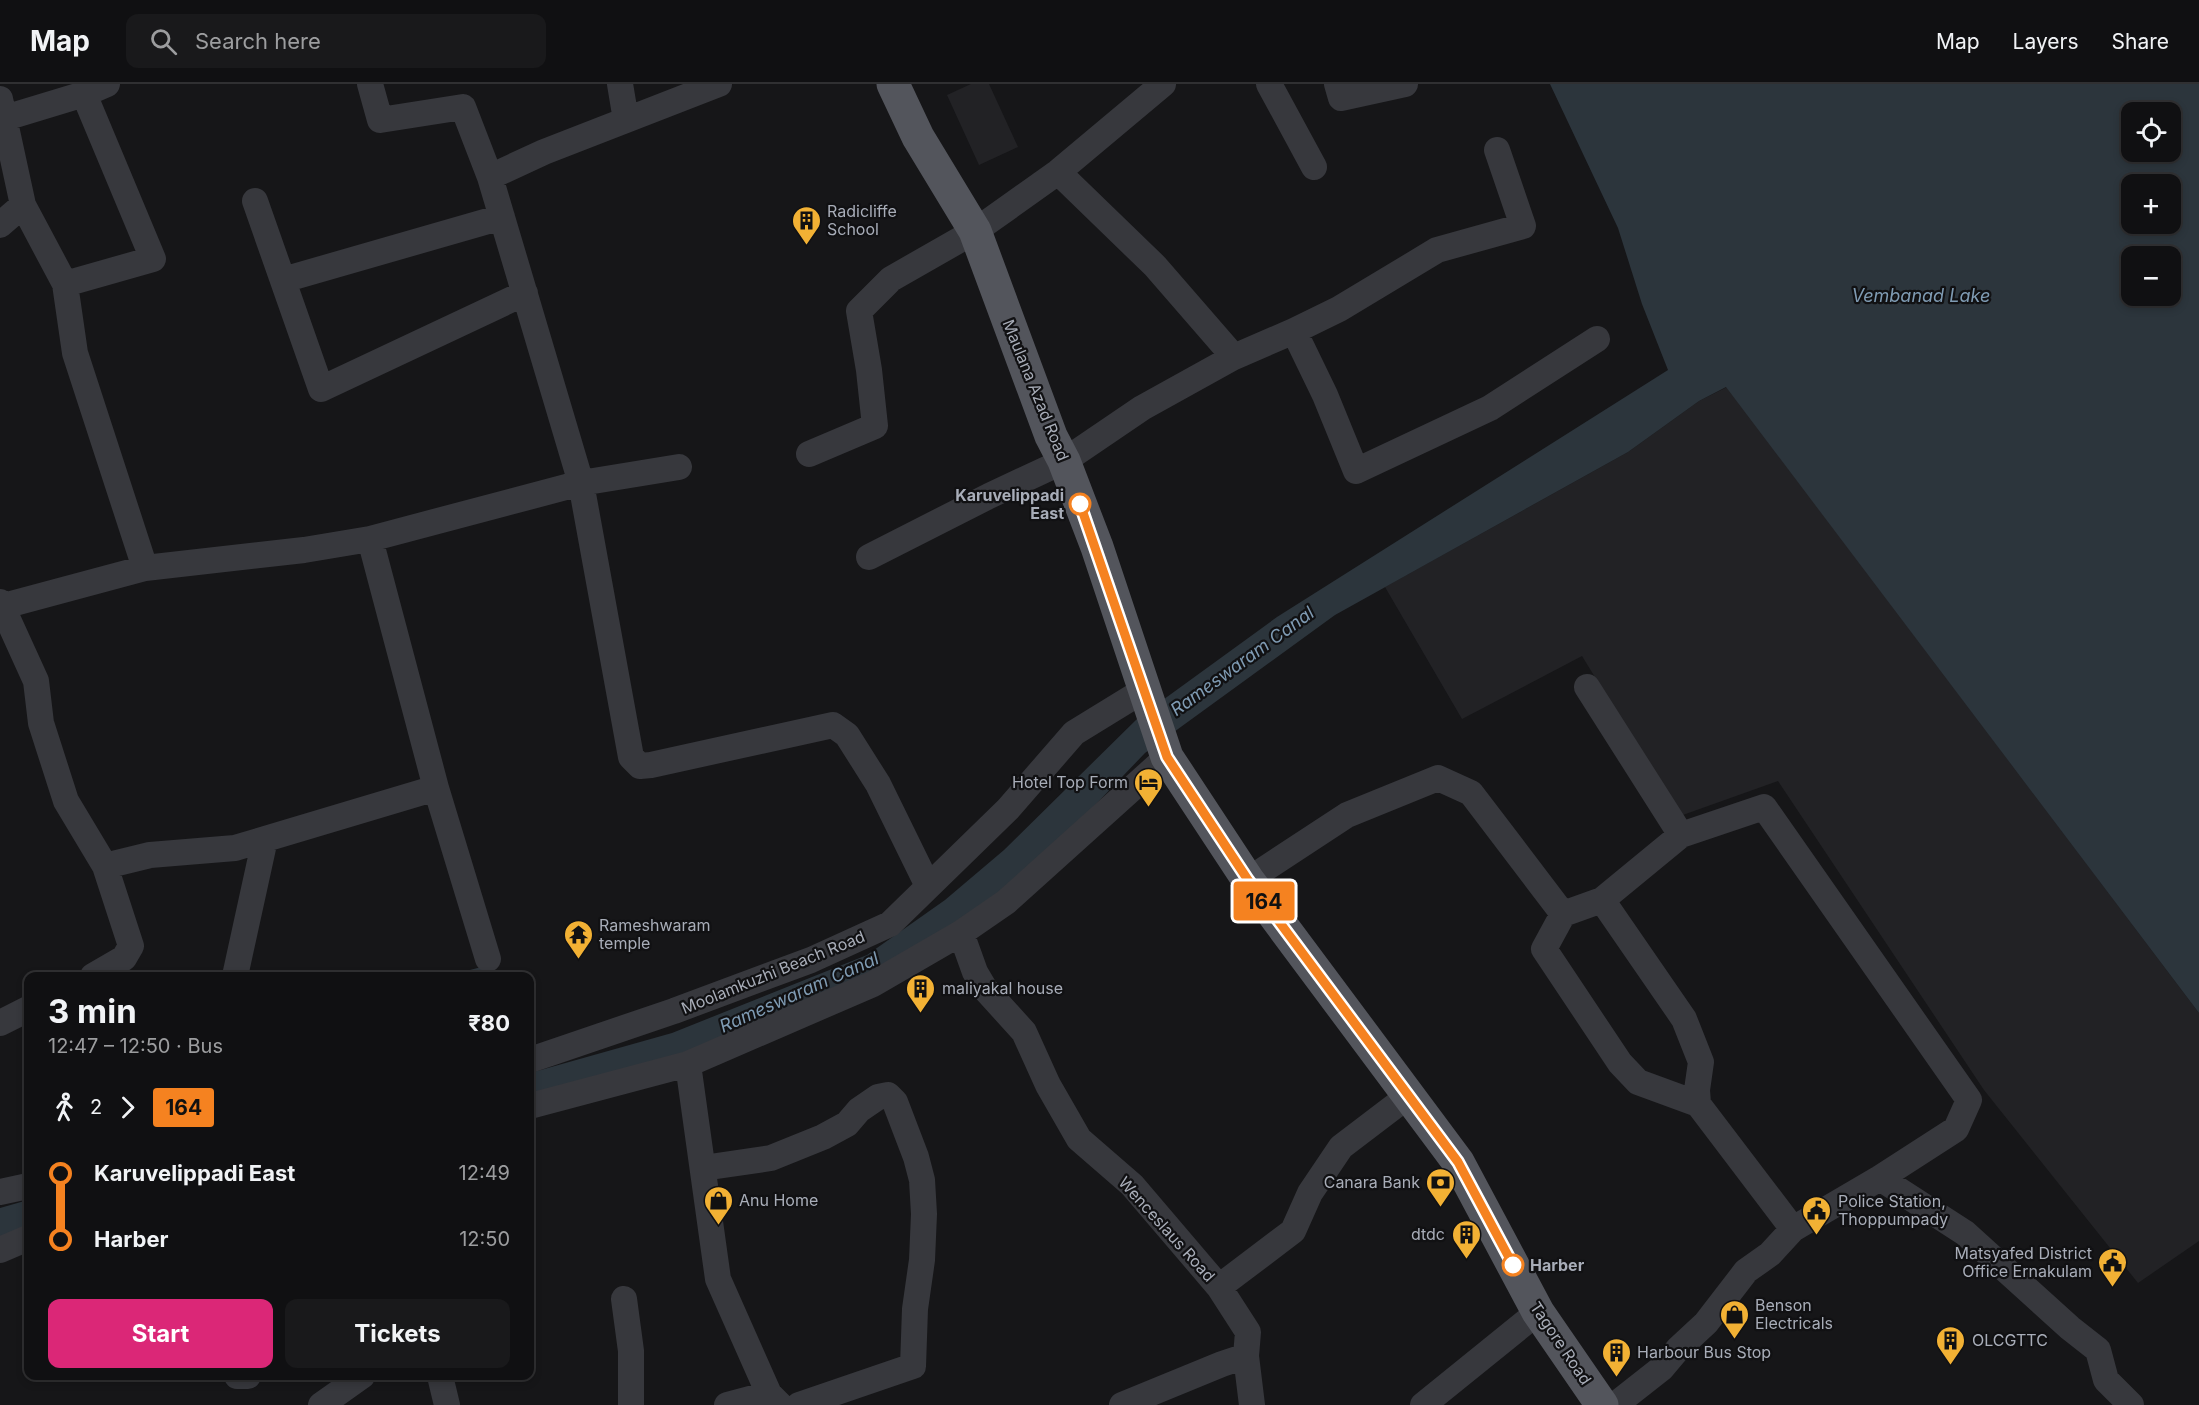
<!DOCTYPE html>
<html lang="en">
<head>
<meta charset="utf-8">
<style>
  body { margin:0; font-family:Inter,sans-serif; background:#19191b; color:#f1f3f6; height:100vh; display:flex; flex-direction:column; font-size:22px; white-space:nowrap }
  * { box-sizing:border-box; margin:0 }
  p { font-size:20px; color:#9c9d9f }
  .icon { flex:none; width:33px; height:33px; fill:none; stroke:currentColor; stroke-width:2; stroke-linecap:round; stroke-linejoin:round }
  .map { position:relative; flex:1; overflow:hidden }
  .sheet { position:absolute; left:24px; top:888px; width:510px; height:408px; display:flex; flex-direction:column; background:#101012; border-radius:12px; box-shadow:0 3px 9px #0003,0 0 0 2px #303032 }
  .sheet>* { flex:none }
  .badge { padding:0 12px; border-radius:4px; font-size:21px; line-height:39px }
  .buttons { position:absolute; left:2121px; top:18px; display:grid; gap:12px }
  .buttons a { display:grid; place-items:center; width:60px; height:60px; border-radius:12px; background:#101012; box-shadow:0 3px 9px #0003,0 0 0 2px #303032; font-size:30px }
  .map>.badge { position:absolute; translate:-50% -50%; box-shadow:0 0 0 3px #fff }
  .legs { display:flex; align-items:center; gap:9px; height:66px; padding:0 24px; font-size:20px }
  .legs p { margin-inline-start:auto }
  .summary { display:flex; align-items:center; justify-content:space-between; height:102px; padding:0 24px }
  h1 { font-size:33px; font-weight:700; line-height:45px }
  .cta { display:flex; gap:12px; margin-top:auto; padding:12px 24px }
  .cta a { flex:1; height:69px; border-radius:12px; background:#db2777; color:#fff; font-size:24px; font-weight:700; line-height:69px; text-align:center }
  .cta a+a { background:#19191b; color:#f1f3f6 }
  ul { padding:0 24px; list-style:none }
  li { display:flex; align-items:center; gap:21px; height:66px; font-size:22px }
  li i { display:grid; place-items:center; width:9px; height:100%; margin:0 8px; background:currentColor }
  li i::after { content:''; width:15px; height:15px; margin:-8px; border:4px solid; border-radius:50%; background:#101012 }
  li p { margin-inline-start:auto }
  li:first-child i { background:linear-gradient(#0000 50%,currentColor 0) }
  li:last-child i { background:linear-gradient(currentColor 50%,#0000 0) }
  header { display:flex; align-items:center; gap:36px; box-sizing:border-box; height:84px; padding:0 30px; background:#101012; border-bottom:2px solid #303032 }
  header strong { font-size:28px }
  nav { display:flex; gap:33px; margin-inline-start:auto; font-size:21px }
  .search { width:420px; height:54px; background:#19191b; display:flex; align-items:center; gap:15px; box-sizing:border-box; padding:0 21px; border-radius:12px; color:#9c9d9f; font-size:22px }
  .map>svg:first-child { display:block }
  .built { fill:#222225 }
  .water { fill:#2c353c; fill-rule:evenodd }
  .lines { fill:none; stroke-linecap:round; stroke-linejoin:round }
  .minor { stroke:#37383d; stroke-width:26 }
  .major { stroke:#53555c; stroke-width:33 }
  .line-1-casing { stroke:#fff; stroke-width:14 }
  .line-1 { stroke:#f58220; stroke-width:9 }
  .stop-1-dot { fill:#fff; stroke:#f58220; stroke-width:3 }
  .labels { text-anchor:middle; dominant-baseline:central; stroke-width:4.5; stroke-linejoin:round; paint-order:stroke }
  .poi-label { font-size:16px; fill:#a8adb8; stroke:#111113; text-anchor:start }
  .street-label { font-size:16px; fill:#a8adb8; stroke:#111113 }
  .stop-label { font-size:16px; font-weight:bold; fill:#a8adb8; stroke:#111113; text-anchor:end }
  .water-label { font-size:18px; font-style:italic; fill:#7f9bb3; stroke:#111113 }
</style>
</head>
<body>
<header>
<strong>Map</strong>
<div class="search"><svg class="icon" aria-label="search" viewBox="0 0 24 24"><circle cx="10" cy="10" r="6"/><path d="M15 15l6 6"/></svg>Search here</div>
<nav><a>Map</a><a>Layers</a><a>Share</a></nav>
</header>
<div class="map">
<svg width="2199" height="1321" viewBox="0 0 2199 1321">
  <rect width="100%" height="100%" fill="#161618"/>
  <!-- built -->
  <path class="built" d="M 971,0 L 989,0 L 1018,63 L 979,81 L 947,11 Z
    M 1727,303 L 2199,929 L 2199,1157 L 2138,1199 L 1984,1006 L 1778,697 L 1680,732 L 1582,572 L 1462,635 L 1385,503 L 1628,368 L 1699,317 Z"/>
  <!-- water -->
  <path class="water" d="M 1550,0 L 2199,0 L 2199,929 L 1726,303 L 1699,317 L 1628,368 L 1335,531 L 1145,669 L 1006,814 L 950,854 L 682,975 L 530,1015 L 530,989 L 672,949 L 867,871 L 945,816 L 1004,766 L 1138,634 L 1277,533 L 1668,286 L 1642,220 L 1618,144 ZM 2132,28 L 2170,28 L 2170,68 L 2132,68 ZM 2132,100 L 2170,100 L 2170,140 L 2132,140 ZM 2132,172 L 2170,172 L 2170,212 L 2132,212 Z
    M 489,881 L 492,892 L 447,892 Z
    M 28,1116 L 28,1143 L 0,1153 L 0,1124 Z"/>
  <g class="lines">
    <!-- minor -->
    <path class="minor" d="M 370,0 L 380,36 L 463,23 L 490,93 L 581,399 L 631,673 L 640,682 L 651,681 L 833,641 L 847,651 L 878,700 L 928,802
      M 620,0 L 626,36
      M 1269,0 L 1314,83
      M 1337,0 L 1341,14 L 1405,0
      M 0,15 L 23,121 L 65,200 L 75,269 L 145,484
      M 5,34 L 84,10 L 107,0
      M 1058,88 L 1155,182 L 1234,273
      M 490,93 L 544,68 L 719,0
      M 255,117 L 321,305 L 525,209
      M 0,141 L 23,121
      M 283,196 L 502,133
      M 65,200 L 153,175 L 84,10
      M 1294,247 L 1325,311 L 1356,387 L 1490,324 L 1597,255
      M 809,370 L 875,342 L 869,286 L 859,227 L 891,195 L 975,147 L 1058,88 L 1163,0
      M 370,455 L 436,704 L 488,875
      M 869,473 L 989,412 L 1064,377 L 1142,324 L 1234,273 L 1294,247 L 1339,225 L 1437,166 L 1523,142 L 1497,66
      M 0,518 L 36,597 L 41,639 L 66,717 L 105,782 L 150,771 L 235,764 L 436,704
      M 0,523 L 145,484 L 304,466 L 370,455 L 581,399 L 679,383
      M 1587,603 L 1681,751
      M 1248,796 L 1347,731 L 1438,694 L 1471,709 L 1563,830 L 1602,816 L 1681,751 L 1764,723 L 1969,1016 L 1956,1045 L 1880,1094 L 1793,1145 L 1770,1170 L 1746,1187 L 1706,1239 L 1678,1265 L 1662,1284 L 1615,1321
      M 1602,816 L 1684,935 L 1701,978 L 1697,1006 L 1698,1020 L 1793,1145
      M 1563,830 L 1544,865 L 1620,979 L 1638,998 L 1698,1020
      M 961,849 L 975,888 L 985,905 L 1024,948 L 1048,1001 L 1079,1055 L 1132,1101 L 1219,1203 L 1248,1248 L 1246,1272 L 1252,1321
      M 93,892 L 124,874 L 131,862 L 105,782
      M 235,892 L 265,755
      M 0,939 L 28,925
      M 530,976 L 674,927 L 811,876 L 890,840 L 1008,725 L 1074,649 L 1144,606
      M 688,980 L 718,1195 L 769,1310 L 780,1321
      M 530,1022 L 688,980 L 873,900 L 961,849 L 1006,818 L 1167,673
      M 703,1084 L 771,1074 L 823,1053 L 847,1040 L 859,1026 L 878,1013 L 888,1011 L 895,1018 L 916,1073 L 922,1096 L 924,1130 L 922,1176 L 915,1225 L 913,1282 L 799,1321
      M 1880,1094 L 1965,1149 L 2070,1244 L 2098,1266 L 2106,1296 L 2131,1321
      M 0,1108 L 28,1102
      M 0,1166 L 28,1154
      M 1219,1203 L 1293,1147 L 1310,1109 L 1341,1063 L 1408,1012
      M 624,1215 L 631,1267 L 631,1321
      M 237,1292 L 248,1292
      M 440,1292 L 447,1321
      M 321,1321 L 362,1292
      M 727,1321 L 769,1310
      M 1122,1321 L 1222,1280 L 1246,1272
      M 1423,1321 L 1538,1228"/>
    <!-- major -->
    <path class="major" d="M 893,0 L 918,53 L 975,147 L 1051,352 L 1064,377 L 1097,463 L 1167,673 L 1248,796 L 1458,1078 L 1538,1228 L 1602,1321"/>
  </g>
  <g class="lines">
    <defs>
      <path id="line-1" d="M 1080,420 L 1167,673 L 1248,796 L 1458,1078 L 1513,1181"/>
    </defs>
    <!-- line-1 casing -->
    <use href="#line-1" class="line-1-casing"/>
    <!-- line-1 -->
    <use href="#line-1" class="line-1"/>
  </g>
  <!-- icons -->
  <defs>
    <symbol id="building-pin" viewBox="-11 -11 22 30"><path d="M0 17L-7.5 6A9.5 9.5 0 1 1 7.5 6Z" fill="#f2b134" stroke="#111113"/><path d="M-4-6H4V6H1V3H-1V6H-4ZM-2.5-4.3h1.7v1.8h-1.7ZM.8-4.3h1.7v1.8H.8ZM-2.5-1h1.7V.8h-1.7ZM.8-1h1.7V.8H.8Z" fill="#111"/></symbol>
    <symbol id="hotel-pin" viewBox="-11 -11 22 30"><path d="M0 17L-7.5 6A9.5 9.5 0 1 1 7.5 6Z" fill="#f2b134" stroke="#111113"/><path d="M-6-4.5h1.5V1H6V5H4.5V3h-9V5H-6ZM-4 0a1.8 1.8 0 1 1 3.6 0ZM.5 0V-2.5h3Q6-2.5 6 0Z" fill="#111"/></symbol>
    <symbol id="temple-pin" viewBox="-11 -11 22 30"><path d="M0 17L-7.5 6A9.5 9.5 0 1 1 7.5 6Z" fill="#f2b134" stroke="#111113"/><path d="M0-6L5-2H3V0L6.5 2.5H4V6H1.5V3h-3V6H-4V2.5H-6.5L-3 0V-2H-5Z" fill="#111"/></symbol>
    <symbol id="bank-pin" viewBox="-11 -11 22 30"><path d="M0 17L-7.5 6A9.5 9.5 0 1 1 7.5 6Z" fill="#f2b134" stroke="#111113"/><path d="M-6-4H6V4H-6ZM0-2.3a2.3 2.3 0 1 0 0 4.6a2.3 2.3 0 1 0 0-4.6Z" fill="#111"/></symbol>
    <symbol id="shop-pin" viewBox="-11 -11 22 30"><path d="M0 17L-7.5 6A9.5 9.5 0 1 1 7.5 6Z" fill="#f2b134" stroke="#111113"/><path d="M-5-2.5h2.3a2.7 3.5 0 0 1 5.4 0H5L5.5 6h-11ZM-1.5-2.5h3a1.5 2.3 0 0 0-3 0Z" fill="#111"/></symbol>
    <symbol id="civic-pin" viewBox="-11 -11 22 30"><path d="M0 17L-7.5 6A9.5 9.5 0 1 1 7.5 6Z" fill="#f2b134" stroke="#111113"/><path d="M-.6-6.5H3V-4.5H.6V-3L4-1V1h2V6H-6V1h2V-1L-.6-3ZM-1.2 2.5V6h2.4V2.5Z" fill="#111"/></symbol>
  </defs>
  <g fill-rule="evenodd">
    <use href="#building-pin" x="790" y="120" width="33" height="45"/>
    <use href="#hotel-pin" x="1132" y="682" width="33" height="45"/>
    <use href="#temple-pin" x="562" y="834" width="33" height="45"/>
    <use href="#building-pin" x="904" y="888" width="33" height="45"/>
    <use href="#bank-pin" x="1424" y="1082" width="33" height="45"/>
    <use href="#shop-pin" x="702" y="1100" width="33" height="45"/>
    <use href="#civic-pin" x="1800" y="1110" width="33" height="45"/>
    <use href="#building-pin" x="1450" y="1134" width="33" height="45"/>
    <use href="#civic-pin" x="2096" y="1162" width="33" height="45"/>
    <use href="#shop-pin" x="1718" y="1214" width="33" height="45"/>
    <use href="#building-pin" x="1934" y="1240" width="33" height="45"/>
    <use href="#building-pin" x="1600" y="1252" width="33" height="45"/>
  </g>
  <!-- markers -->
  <g class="stop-1-dot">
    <circle cx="1080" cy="420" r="10"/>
    <circle cx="1513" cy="1181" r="10"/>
  </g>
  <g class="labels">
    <!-- poi labels -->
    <g class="poi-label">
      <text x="827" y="127">Radicliffe<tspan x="827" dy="18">School</tspan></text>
      <text x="1128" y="698" text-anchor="end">Hotel Top Form</text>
      <text x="599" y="841">Rameshwaram<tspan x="599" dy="18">temple</tspan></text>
      <text x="942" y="904">maliyakal house</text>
      <text x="1420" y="1098" text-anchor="end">Canara Bank</text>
      <text x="739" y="1116">Anu Home</text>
      <text x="1838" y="1117">Police Station,<tspan x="1838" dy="18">Thoppumpady</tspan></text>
      <text x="1445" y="1150" text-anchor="end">dtdc</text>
      <text x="2092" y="1169" text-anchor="end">Matsyafed District<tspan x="2092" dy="18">Office Ernakulam</tspan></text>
      <text x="1755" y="1221">Benson<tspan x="1755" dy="18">Electricals</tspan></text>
      <text x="1972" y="1256">OLCGTTC</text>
      <text x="1637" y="1268">Harbour Bus Stop</text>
    </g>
    <!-- street labels -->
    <g class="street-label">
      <text transform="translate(1036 306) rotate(68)">Maulana Azad Road</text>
      <text transform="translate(773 888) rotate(-22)">Moolamkuzhi Beach Road</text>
      <text transform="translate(1167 1145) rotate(48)">Wenceslaus Road</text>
      <text transform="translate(1561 1259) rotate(56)">Tagore Road</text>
    </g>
    <!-- stop labels -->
    <g class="stop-label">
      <text x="1064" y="411">Karuvelippadi<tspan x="1064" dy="18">East</tspan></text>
      <text x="1530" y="1181" text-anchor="start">Harber</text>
    </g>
    <!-- water labels -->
    <g class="water-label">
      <text x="1921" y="211">Vembanad Lake</text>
      <text transform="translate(1242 577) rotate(-36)">Rameswaram Canal</text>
      <text transform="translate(799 908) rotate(-24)">Rameswaram Canal</text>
    </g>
  </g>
</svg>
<div class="buttons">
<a><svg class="icon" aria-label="locate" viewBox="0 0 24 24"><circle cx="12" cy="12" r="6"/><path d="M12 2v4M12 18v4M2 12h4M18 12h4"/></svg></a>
<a>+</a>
<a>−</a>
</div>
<b class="badge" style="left:1264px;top:817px;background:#f58220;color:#111">164</b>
<section class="sheet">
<div class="summary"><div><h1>3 min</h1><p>12:47 – 12:50 · Bus</p></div><b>₹80</b></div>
<div class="legs"><svg class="icon" aria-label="walk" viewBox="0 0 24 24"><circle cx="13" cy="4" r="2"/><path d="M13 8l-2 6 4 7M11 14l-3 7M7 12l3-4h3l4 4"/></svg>2<svg class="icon" aria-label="forward" viewBox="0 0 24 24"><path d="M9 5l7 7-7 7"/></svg><b class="badge" style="background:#f58220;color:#111">164</b></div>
<ul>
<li><i style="color:#f58220"></i><b>Karuvelippadi East</b><p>12:49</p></li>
<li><i style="color:#f58220"></i><b>Harber</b><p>12:50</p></li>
</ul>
<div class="cta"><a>Start</a><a>Tickets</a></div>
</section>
</div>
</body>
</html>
